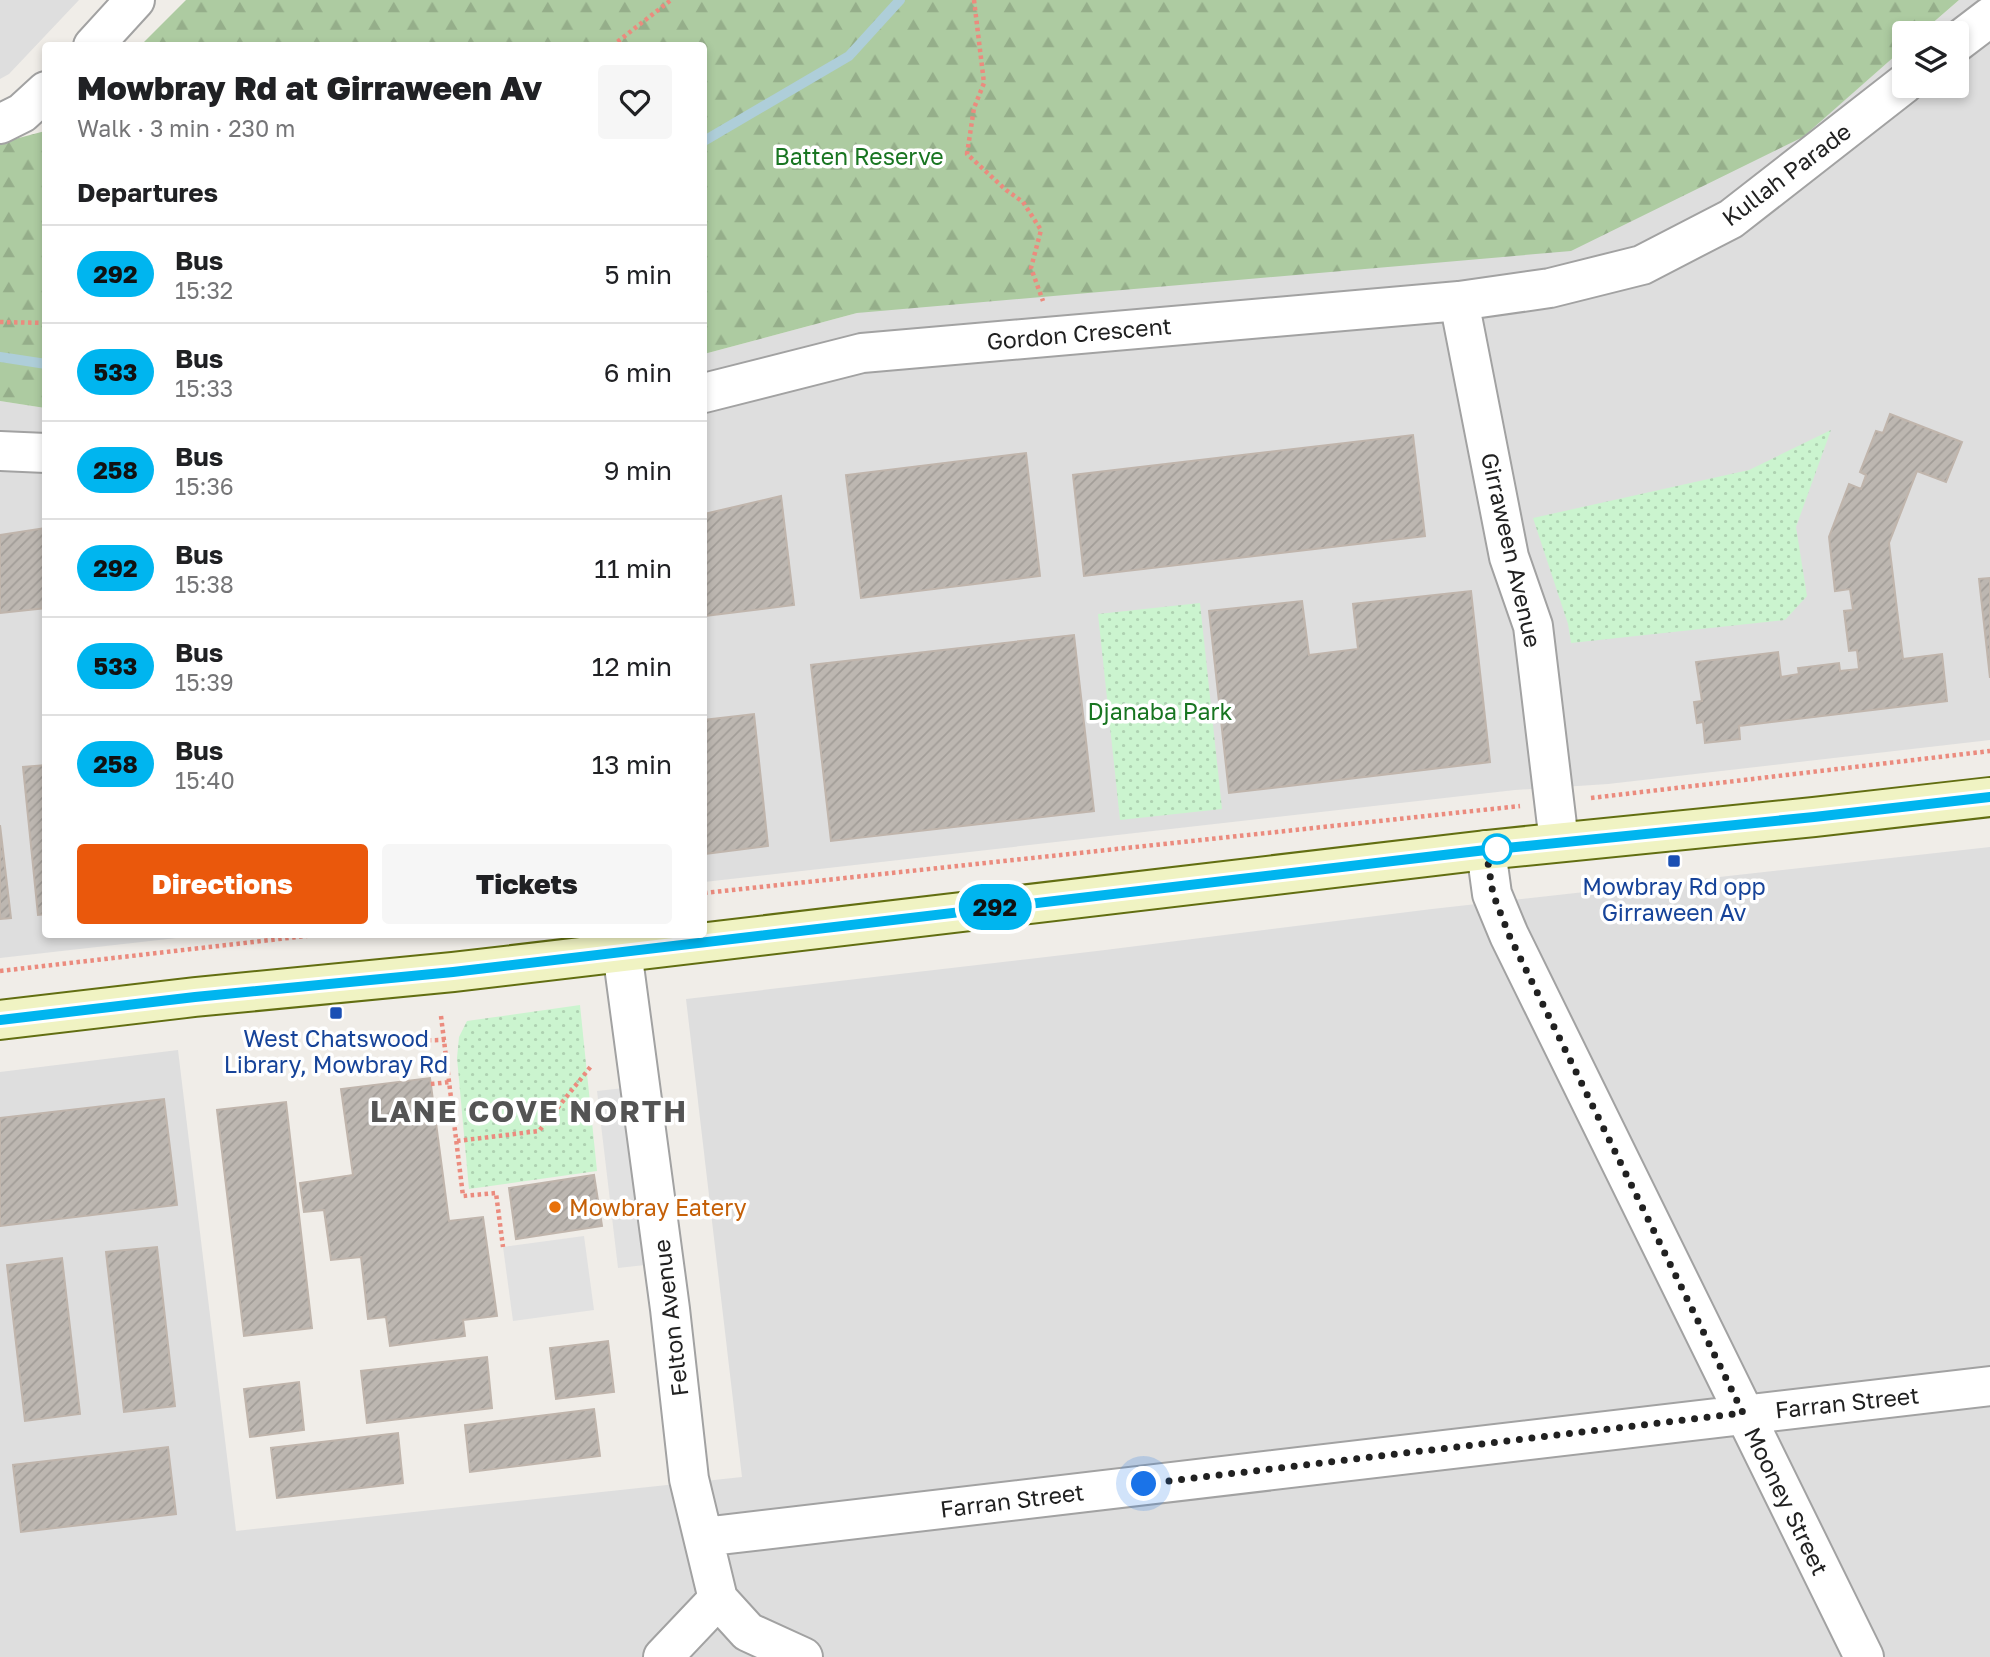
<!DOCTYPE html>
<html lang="en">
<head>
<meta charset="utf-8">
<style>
  body { margin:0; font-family:"Golos Text",sans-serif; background:#f6f6f6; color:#202124; height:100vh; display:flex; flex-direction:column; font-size:26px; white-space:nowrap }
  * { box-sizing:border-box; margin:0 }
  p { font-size:23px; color:#757577 }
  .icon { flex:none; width:38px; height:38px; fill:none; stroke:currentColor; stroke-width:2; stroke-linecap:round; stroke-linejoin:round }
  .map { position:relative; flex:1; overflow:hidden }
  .details { position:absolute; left:42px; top:42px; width:665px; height:896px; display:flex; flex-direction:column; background:#fff; border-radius:7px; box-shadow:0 4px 10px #0003 }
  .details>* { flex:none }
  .badge { padding:0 14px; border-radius:23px; font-size:24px; line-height:46px }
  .fabs { position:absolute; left:1892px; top:21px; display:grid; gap:14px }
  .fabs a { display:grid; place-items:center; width:77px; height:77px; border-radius:7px; background:#fff; box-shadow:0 4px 10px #0003; font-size:35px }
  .you { position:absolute; width:35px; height:35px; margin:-18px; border:5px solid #fff; border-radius:50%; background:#1a73e8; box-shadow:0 0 0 10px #1a73e833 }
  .map>.badge { position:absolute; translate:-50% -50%; box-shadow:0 0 0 4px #fff }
  h2 { padding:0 35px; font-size:26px; line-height:63px }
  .round { display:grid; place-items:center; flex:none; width:74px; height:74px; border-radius:7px; background:#f6f6f6 }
  .head { display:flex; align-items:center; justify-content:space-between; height:119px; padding:0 35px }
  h1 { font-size:33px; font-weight:800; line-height:52px }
  .cta { display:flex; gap:14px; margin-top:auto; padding:14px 35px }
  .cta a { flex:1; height:80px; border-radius:7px; background:#ea580c; color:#fff; font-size:28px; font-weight:800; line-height:80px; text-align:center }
  .cta a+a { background:#f6f6f6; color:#202124 }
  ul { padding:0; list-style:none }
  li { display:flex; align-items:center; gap:21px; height:98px; padding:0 35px; border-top:2px solid #e0e0e0 }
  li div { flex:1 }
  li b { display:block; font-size:26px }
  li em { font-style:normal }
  li .badge { min-width:77px; font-weight:700; text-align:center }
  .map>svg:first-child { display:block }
  .residential { fill:#dedede }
  .forest { fill:url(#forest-firs) }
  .park { fill:url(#park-dots) }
  .parking { fill:#e1e1e1 }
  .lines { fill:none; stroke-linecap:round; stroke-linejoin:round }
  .stream { stroke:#aeced9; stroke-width:10 }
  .building { fill:url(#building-hatch); stroke:#c0b5ac; stroke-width:2 }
  .street-casing { stroke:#a2a2a2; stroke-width:42 }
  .secondary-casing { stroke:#626e11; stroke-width:42 }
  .path { stroke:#eb8b7e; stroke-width:4.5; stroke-dasharray:3.5 3.5; stroke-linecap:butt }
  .street { stroke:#fff; stroke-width:38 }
  .secondary { stroke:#f0f3c3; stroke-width:38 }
  .line-casing { stroke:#fff; stroke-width:16 }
  .line { stroke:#00b5ef; stroke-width:10 }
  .walk { stroke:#212121; stroke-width:7; stroke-dasharray:0 12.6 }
  .stop-dot { fill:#fff; stroke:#00b5ef; stroke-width:3.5 }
  .transit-dot { fill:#1a4fb4; stroke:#fff; stroke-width:2.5 }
  .food-dot { fill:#e8710a; stroke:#fff; stroke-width:2.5 }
  .labels { text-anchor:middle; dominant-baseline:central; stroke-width:7; stroke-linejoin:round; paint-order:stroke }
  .park-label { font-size:23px; fill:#187521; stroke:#fff }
  .street-label { font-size:23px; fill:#212121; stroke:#fff }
  .transit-label { font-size:23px; fill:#164399; stroke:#fff }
  .food-label { font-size:23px; fill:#c56008; stroke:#fff; text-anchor:start }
  .district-label { font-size:30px; font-weight:bold; letter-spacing:2px; fill:#545454; stroke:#fff }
</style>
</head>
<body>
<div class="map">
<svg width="1990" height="1657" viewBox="0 0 1990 1657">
  <defs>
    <pattern id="forest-firs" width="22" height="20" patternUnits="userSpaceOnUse" patternTransform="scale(1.75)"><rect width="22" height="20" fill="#adcba1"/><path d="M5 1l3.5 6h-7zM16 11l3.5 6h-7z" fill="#95ae8a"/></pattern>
    <pattern id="park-dots" width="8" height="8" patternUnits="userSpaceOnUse" patternTransform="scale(1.75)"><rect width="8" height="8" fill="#cbf4cf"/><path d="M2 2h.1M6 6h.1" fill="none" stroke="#aed1b1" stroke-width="1.8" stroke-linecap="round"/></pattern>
    <pattern id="building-hatch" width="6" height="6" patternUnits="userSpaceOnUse" patternTransform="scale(1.75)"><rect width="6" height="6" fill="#bdb7b1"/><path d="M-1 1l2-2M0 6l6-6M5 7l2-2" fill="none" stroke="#a29d98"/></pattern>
  </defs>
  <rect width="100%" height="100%" fill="#f0ede8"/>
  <!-- residential -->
  <path class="residential" d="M 0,0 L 79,0 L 9,74 L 0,79 Z
    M 1959,0 L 1990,0 L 1990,740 L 1608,784 L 1515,790 L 704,882 L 704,354 L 857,313 L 1802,137 L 1904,48 L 1904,86 L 1956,86 L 1956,33 L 1921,33 Z
    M 0,401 L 45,408 L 46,934 L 203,935 L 0,958 Z
    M 1990,847 L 1990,1657 L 0,1657 L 0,1072 L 178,1050 L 236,1531 L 742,1477 L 686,999 L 1097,951 L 1432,909 Z"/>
  <!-- forest -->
  <path class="forest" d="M 186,0 L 1959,0 L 1921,33 L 1904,33 L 1904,48 L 1803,137 L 1571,251 L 857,313 L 704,354 L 704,46 L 141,45 Z
    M 45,131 L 45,408 L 0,401 L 0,143 Z"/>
  <!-- park -->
  <path class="park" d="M 1831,430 L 1796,527 L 1807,596 L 1785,620 L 1571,643 L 1568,624 L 1533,518 L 1749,470 Z
    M 1200,603 L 1222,809 L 1120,820 L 1098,614 Z
    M 580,1005 L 597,1171 L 469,1189 L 457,1058 L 459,1037 L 467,1021 Z"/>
  <!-- parking -->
  <path class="parking" d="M 624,1088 L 645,1265 L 618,1268 L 597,1091 Z
    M 584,1236 L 594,1310 L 513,1321 L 503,1247 Z"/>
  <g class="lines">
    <!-- stream -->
    <path class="stream" d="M 704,141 L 849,56 L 900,0
      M 0,357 L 46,364"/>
  </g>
  <!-- building -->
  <path class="building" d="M 1890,414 L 1962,442 L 1946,482 L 1917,471 L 1889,543 L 1903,659 L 1942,654 L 1947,701 L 1739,726 L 1740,739 L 1705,743 L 1703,722 L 1697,723 L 1694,702 L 1702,701 L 1696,662 L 1778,652 L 1781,677 L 1799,674 L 1798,668 L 1839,663 L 1840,671 L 1859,669 L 1857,650 L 1849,651 L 1844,611 L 1853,610 L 1850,589 L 1835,591 L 1829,537 L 1849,484 L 1861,489 L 1866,475 L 1860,472 L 1876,431 L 1883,433 Z
    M 1413,435 L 1425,536 L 1084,576 L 1073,475 Z
    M 1026,453 L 1040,576 L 861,598 L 846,475 Z
    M 781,496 L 794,605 L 704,616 L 704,514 Z
    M 46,528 L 46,608 L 0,613 L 0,535 Z
    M 1990,578 L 1990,678 L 1979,579 Z
    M 1471,591 L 1490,762 L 1229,793 L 1209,611 L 1302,601 L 1309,655 L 1358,649 L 1353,604 Z
    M 1074,635 L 1094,811 L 831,841 L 811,665 Z
    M 754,714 L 768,846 L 704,854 L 704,720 Z
    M 46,765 L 46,914 L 38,915 L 23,767 Z
    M 0,825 L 11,918 L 0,919 Z
    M 430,1078 L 449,1221 L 483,1217 L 497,1316 L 463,1320 L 465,1336 L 390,1346 L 386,1317 L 368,1319 L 361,1257 L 331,1260 L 324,1210 L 304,1212 L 300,1183 L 353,1175 L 341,1089 Z
    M 164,1099 L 177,1205 L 0,1226 L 0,1118 Z
    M 286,1102 L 312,1328 L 244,1336 L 217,1110 Z
    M 594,1175 L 602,1226 L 516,1239 L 509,1188 Z
    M 157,1247 L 175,1406 L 124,1412 L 106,1252 Z
    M 62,1258 L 80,1414 L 25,1421 L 7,1265 Z
    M 608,1341 L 614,1392 L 556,1399 L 550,1348 Z
    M 487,1357 L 492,1408 L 367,1423 L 361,1371 Z
    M 299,1382 L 304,1430 L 250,1437 L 244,1389 Z
    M 594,1409 L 600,1456 L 470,1472 L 465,1425 Z
    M 398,1433 L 403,1483 L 277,1498 L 271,1448 Z
    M 168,1447 L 176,1514 L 21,1532 L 13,1465 Z"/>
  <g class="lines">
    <defs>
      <path id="street" d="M 1956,43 L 1990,17
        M 93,46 L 135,0
        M 0,124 L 22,113 L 46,91
        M 1459,301 L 1509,557 L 1533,626 L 1559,842
        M 704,393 L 862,353 L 1459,301 L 1550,288 L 1642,265 L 1731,219 L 1904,84
        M 0,451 L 46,453
        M 1486,850 L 1492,894 L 1509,935 L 1864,1657
        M 622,951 L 670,1309 L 689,1479 L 718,1599 L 748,1632 L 803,1657
        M 703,1537 L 1990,1386
        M 663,1657 L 718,1599"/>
      <path id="secondary" d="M 0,1020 L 195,997 L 453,972 L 1486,850 L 1814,817 L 1990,797"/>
    </defs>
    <!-- street casing -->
    <use href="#street" class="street-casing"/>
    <!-- secondary casing -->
    <use href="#secondary" class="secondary-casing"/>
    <!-- path -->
    <path class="path" d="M 974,0 L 984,83 L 974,108 L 967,154 L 1006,190 L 1023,202 L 1041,230 L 1031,268 L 1043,301
      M 612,46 L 671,0
      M 0,322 L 46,323
      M 1591,798 L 1990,751
      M 704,893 L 1520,806
      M 0,971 L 323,934
      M 441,1016 L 463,1196 L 496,1193 L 503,1247
      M 319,1030 L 321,1042 L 445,1040
      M 431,1084 L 450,1082
      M 457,1141 L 539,1131 L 592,1065"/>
    <!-- street -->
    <use href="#street" class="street"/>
    <!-- secondary -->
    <use href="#secondary" class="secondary"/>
  </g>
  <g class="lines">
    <defs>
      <path id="line" d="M 0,1020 L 195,997 L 453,972 L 1486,850 L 1814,817 L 1990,797"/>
    </defs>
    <!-- line casing -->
    <use href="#line" class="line-casing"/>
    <!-- line -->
    <use href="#line" class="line"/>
    <!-- walk -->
    <path class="walk" d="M 1144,1484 L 1743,1413 L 1509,935 L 1493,894 L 1486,850 L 1497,849"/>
  </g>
  <!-- markers -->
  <circle class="stop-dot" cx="1497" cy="849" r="14"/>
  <g class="transit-dot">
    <rect x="1667" y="854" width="14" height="14" rx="3.5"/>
    <rect x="329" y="1006" width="14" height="14" rx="3.5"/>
  </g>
  <circle class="food-dot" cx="555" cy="1207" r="7"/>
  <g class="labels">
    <!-- park labels -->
    <g class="park-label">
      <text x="859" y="156">Batten Reserve</text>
      <text x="1160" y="711">Djanaba Park</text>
    </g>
    <!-- street labels -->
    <g class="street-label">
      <text transform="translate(1786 174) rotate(-37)">Kullah Parade</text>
      <text transform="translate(1079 333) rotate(-5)">Gordon Crescent</text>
      <text transform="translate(1512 550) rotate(77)">Girraween Avenue</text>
      <text transform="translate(670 1318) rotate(-97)">Felton Avenue</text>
      <text transform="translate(1847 1402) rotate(-6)">Farran Street</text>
      <text transform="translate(1012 1500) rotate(-7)">Farran Street</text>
      <text transform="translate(1787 1501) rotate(64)">Mooney Street</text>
    </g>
    <!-- transit labels -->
    <g class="transit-label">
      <text x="1674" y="886">Mowbray Rd opp<tspan x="1674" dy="26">Girraween Av</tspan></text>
      <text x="336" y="1038">West Chatswood<tspan x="336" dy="26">Library, Mowbray Rd</tspan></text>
    </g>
    <!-- food labels -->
    <g class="food-label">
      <text x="569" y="1207">Mowbray Eatery</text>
    </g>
    <!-- district labels -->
    <g class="district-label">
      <text x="529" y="1111">LANE COVE NORTH</text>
    </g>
  </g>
</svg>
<div class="fabs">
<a><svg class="icon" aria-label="layers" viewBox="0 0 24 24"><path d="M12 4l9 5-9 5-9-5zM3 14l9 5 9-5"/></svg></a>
</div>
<div class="you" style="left:1144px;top:1484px"></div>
<b class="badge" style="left:995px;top:907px;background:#00b5ef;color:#111">292</b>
<section class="details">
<div class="head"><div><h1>Mowbray Rd at Girraween Av</h1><p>Walk · 3 min · 230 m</p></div><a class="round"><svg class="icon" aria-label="heart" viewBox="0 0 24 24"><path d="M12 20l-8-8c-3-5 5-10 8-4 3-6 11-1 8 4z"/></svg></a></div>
<h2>Departures</h2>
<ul>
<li><span class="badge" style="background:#00b5ef;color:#111">292</span><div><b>Bus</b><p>15:32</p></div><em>5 min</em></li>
<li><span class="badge" style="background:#00b5ef;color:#111">533</span><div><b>Bus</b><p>15:33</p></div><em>6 min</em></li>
<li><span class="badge" style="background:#00b5ef;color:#111">258</span><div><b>Bus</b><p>15:36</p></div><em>9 min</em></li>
<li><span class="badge" style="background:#00b5ef;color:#111">292</span><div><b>Bus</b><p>15:38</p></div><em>11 min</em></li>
<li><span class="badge" style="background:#00b5ef;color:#111">533</span><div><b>Bus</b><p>15:39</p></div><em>12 min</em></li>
<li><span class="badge" style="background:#00b5ef;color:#111">258</span><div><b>Bus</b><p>15:40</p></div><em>13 min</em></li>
</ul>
<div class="cta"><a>Directions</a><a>Tickets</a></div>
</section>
</div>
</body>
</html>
